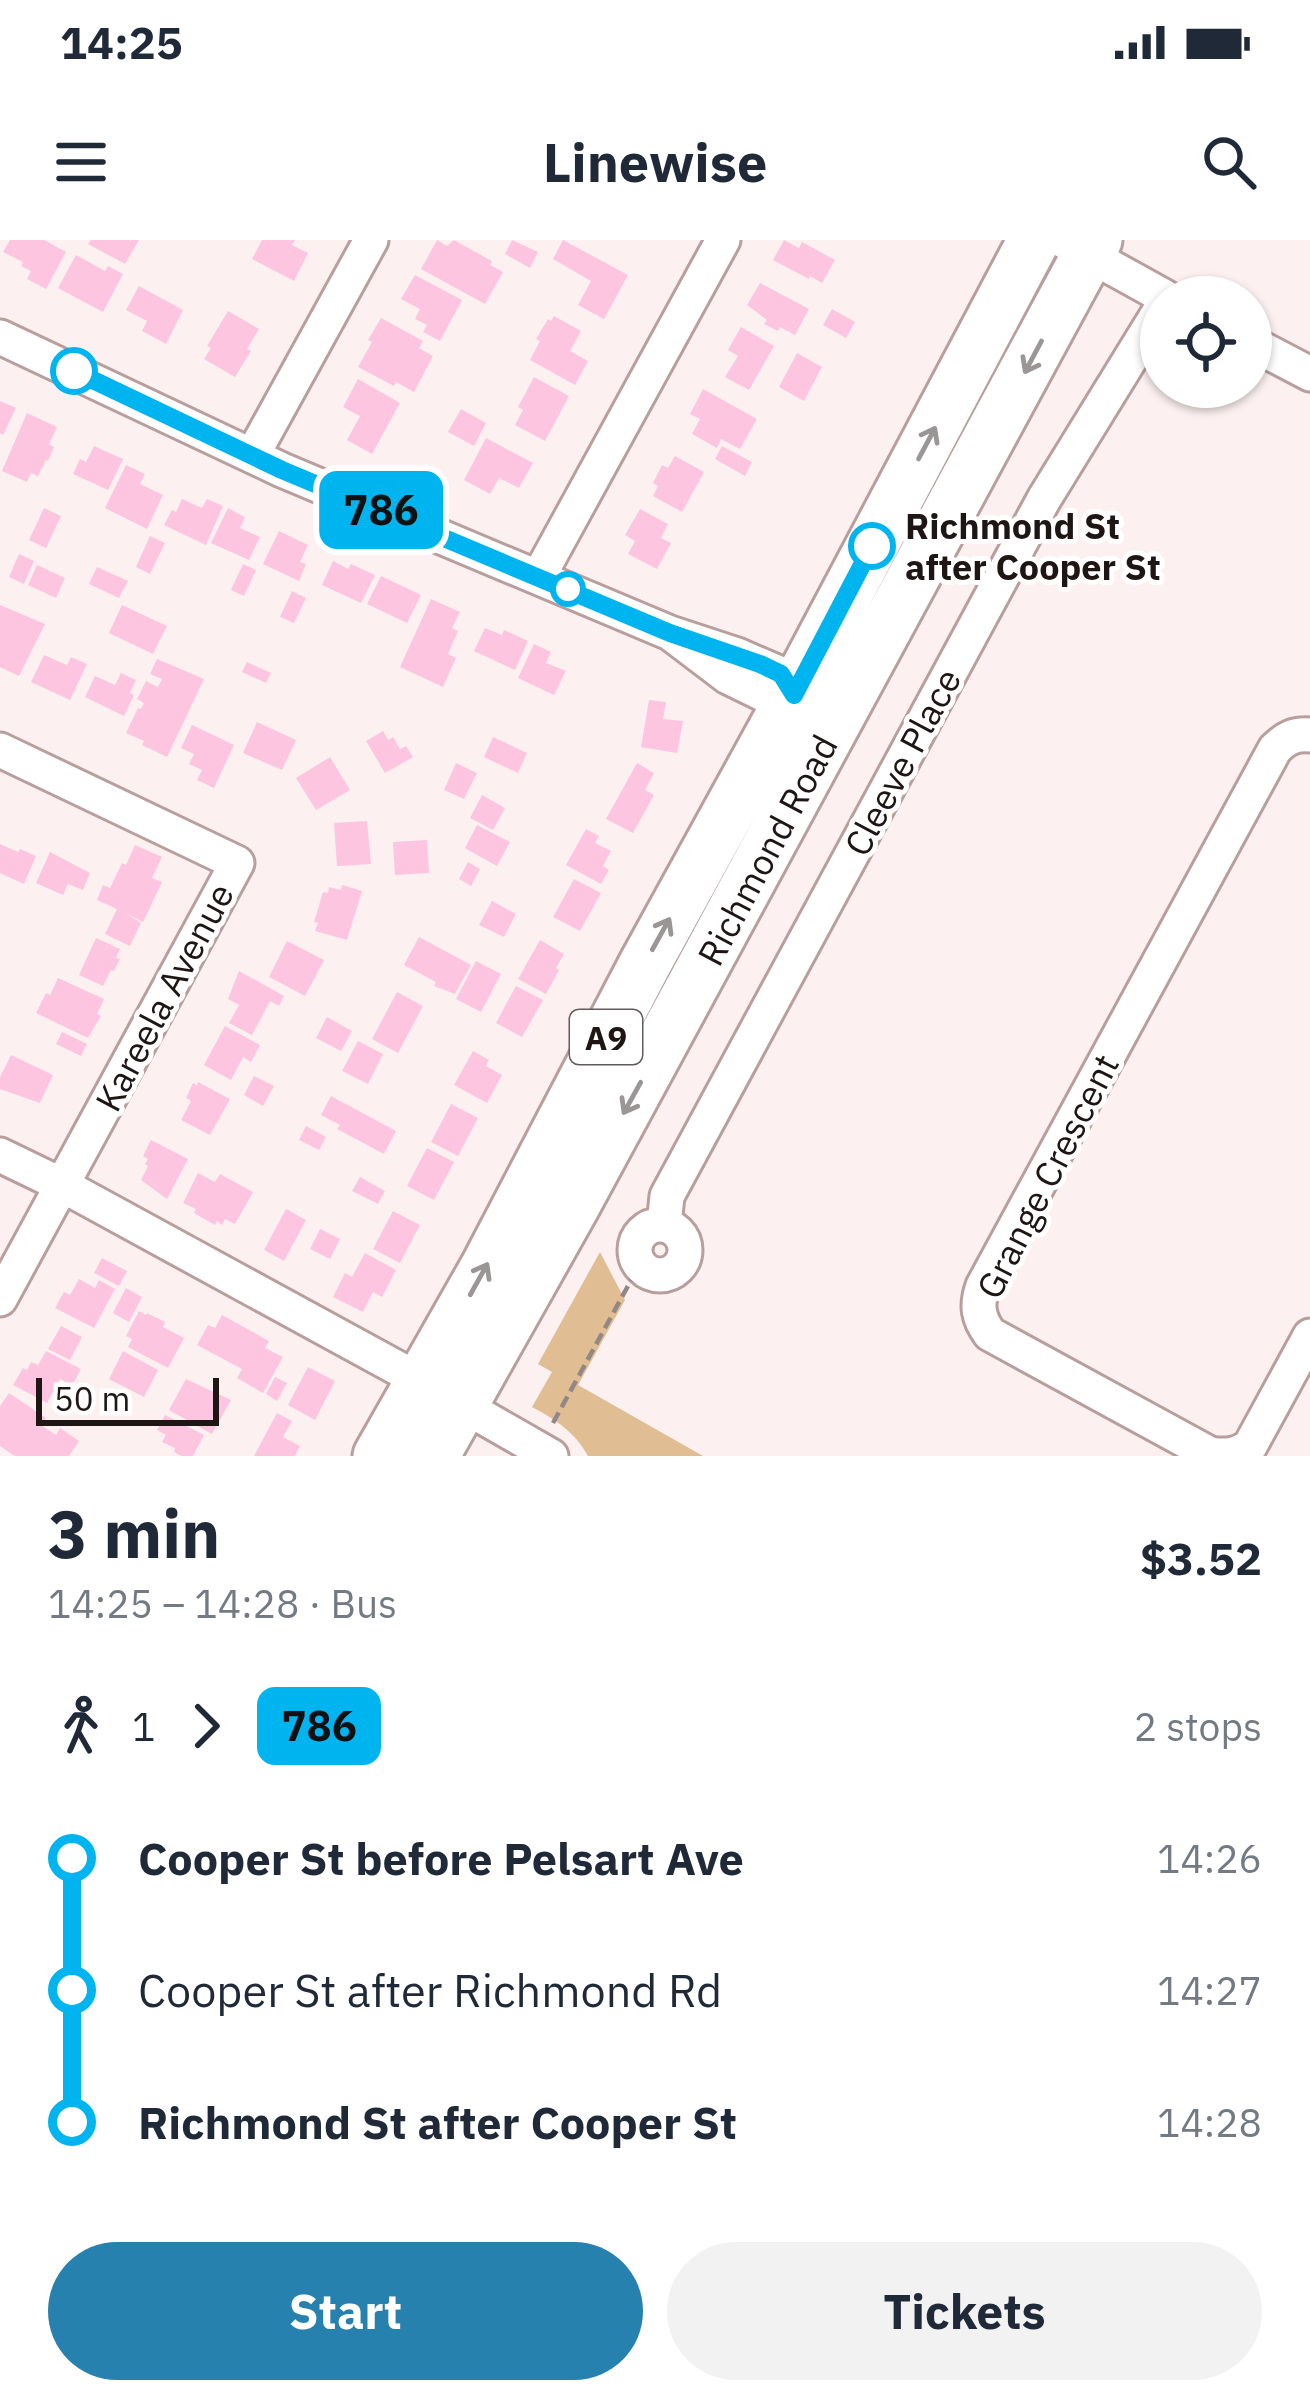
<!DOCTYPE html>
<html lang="en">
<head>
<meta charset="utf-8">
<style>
  body { margin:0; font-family:"IBM Plex Sans",sans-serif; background:#f2f2f3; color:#1f2937; height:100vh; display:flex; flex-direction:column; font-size:45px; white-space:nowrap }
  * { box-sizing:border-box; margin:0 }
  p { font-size:39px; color:#747a83 }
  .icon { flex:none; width:66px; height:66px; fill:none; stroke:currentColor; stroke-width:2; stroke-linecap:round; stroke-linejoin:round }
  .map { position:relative; height:1216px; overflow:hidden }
  .sheet { display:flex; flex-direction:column; background:#fff; flex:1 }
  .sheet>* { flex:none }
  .badge { padding:0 24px; border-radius:18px; font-size:42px; line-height:78px }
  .controls { position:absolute; left:1140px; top:36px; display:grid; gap:24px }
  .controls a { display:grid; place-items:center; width:132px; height:132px; border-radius:50%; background:#fff; box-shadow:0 3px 9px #0004; font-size:60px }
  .scale { position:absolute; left:36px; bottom:30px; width:183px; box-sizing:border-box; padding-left:12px; border:6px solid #1e1515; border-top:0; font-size:33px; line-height:42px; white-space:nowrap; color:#1e1515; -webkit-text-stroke:9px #fff; paint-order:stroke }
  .map>.badge { position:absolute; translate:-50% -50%; box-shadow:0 0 0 6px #fff }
  .legs { display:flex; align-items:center; gap:18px; height:132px; padding:0 48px; font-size:39px }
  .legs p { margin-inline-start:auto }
  .summary { display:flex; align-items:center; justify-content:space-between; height:204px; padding:0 48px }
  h1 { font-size:66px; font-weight:800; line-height:90px }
  .action { display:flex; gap:24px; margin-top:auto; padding:24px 48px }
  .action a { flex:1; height:138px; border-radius:72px; background:#2781af; color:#fff; font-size:48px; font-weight:800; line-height:138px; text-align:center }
  .action a+a { background:#f2f2f3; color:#1f2937 }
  ul { padding:0 48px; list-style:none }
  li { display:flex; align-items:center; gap:42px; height:132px; font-size:45px }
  li i { display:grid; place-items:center; width:18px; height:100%; margin:0 15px; background:currentColor }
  li i::after { content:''; width:30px; height:30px; margin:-15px; border:9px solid; border-radius:50%; background:#fff }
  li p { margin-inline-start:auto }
  li:first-child i { background:linear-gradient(#0000 50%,currentColor 0) }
  li:last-child i { background:linear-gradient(currentColor 50%,#0000 0) }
  .status { display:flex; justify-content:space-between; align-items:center; height:84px; padding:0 60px; background:#fff; direction:ltr }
  .status svg { height:33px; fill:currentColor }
  header { display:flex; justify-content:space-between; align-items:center; height:156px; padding:0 48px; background:#fff; font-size:54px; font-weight:800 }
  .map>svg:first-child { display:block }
  .green { fill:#e0bd92 }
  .building { fill:#fec5e1 }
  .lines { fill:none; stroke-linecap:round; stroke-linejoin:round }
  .minor-casing { stroke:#b99e9e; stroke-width:39 }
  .highway-casing { stroke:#b99e9e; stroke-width:57 }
  .path { stroke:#918787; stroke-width:4.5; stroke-dasharray:12 6; stroke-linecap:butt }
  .minor { stroke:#fff; stroke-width:33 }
  .highway { stroke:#fff; stroke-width:51 }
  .oneway { stroke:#9a9696 }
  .line-1-casing { stroke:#fff; stroke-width:27 }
  .line-1 { stroke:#00b5ef; stroke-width:18 }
  .stop-1-dot { fill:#fff; stroke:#00b5ef; stroke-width:6 }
  .labels { text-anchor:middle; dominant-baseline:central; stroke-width:10; stroke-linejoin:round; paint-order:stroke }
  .shield { fill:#fff; stroke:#625b5b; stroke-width:3 }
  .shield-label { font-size:33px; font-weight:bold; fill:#1e1515 }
  .stop-label { font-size:36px; font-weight:bold; fill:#1e1515; stroke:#fff; text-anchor:start }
  .street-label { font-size:36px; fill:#1e1515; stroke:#fff }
</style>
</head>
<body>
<div class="status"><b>14:25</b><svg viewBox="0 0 49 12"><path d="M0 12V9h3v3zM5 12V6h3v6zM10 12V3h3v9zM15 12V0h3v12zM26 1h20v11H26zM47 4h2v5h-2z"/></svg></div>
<header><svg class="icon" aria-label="menu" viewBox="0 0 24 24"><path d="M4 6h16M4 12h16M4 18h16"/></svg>Linewise<svg class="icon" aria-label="search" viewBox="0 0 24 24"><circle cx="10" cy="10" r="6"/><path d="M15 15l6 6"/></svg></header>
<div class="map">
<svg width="1310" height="1216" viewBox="0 0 1310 1216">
  <rect width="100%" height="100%" fill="#fcf0f0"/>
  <!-- green -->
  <path class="green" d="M 600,1012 L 625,1060 L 578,1145 L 703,1216 L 588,1216 C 575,1192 556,1180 532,1167 L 552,1132 L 538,1124 Z"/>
  <!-- building -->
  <path class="building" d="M 10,0 L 44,0 L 66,12 L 46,49 L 27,39 L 31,31 L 21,26 L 23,22 L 3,12 Z
    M 91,0 L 139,0 L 125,24 L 88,4 Z
    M 262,0 L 295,0 L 292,5 L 308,13 L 294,41 L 252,19 Z
    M 437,0 L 447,6 L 454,0 L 492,21 L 490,25 L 503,32 L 485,64 L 421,29 Z
    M 512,0 L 538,12 L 530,28 L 505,14 Z
    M 563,0 L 628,35 L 604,79 L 578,65 L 591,41 L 553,19 Z
    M 784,0 L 799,8 L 802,2 L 835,20 L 822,43 L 810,36 L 809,39 L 773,20 Z
    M 76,15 L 105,31 L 108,26 L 123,34 L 103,72 L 58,48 Z
    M 415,35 L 462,60 L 440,101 L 423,92 L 427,85 L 415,79 L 420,69 L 401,59 Z
    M 760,43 L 809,69 L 795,95 L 780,87 L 778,91 L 764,84 L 767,80 L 747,65 Z
    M 139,46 L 183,70 L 166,104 L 142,91 L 147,81 L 126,70 Z
    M 832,69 L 855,82 L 846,98 L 823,85 Z
    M 228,71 L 259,89 L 247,109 L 251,111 L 235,137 L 204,119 L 211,108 L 207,106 Z
    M 554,76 L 581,91 L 570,111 L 588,121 L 575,145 L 530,120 L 540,101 L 536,99 L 548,79 L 551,81 Z
    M 381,78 L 423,101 L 419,108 L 433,116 L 414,152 L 396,142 L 394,146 L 358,127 L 372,102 L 368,100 Z
    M 741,87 L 774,106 L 749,150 L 725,137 L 738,116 L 728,110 Z
    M 797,113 L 822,127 L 804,161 L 779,147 Z
    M 534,137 L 569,156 L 545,201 L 515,185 L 523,170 L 518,167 Z
    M 358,139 L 400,163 L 372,214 L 347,200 L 360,176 L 343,167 Z
    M 703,149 L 757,179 L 740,209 L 721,199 L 717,208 L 692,194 L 700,179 L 690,174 Z
    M 0,161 L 16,168 L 3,195 L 0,193 Z
    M 461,169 L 486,183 L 474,206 L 448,192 Z
    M 27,173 L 57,187 L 49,204 L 54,207 L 48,221 L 46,220 L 38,236 L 31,233 L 27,242 L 2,231 Z
    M 486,198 L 533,223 L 519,248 L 499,238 L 490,254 L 464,240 Z
    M 94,206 L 123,219 L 108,250 L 73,234 L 80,219 L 86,222 Z
    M 722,206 L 752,222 L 745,236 L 715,219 Z
    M 675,216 L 704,232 L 682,272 L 653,256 L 658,246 L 653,243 L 662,225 L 668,228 Z
    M 126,225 L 145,234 L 140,244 L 163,255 L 147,289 L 105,268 Z
    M 182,259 L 202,268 L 207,259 L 223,266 L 206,305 L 164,285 L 172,270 L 176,272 Z
    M 44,268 L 61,276 L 46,308 L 29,300 Z
    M 228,268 L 245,277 L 240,288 L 260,297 L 249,320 L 211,303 Z
    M 640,269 L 668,284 L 661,298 L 671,303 L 657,329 L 628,314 L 635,301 L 625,295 Z
    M 279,291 L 308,305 L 300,322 L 306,324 L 299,341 L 263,324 Z
    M 150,296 L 165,303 L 150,334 L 136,327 Z
    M 19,314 L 34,321 L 24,344 L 9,337 Z
    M 333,321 L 348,329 L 351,324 L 375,335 L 361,363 L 322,345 Z
    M 243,324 L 256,330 L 244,356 L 231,350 Z
    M 37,325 L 65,338 L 56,358 L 28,345 Z
    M 97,327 L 128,341 L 119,358 L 89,344 Z
    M 381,336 L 421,355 L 407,383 L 367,364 Z
    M 292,351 L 306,358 L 294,383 L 280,377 Z
    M 431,359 L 460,372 L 452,388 L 458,391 L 448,414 L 456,418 L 443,447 L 400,427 Z
    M 0,365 L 45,384 L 19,436 L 0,427 Z
    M 122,365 L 167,386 L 153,414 L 109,393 Z
    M 485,388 L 502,395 L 504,390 L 528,401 L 515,430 L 474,411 Z
    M 534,404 L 551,412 L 546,423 L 566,431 L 554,455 L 518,438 Z
    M 44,415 L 67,425 L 71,417 L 87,424 L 70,460 L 31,442 Z
    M 157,419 L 204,439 L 167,517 L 142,505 L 144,501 L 126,493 L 138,468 L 141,469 L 144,463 L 137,459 L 146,441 L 158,447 L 162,439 L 150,434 Z
    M 247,422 L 271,433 L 266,443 L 242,432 Z
    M 121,433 L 136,440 L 130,453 L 134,455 L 124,476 L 85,457 L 95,436 L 115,445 Z
    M 649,460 L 666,462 L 663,479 L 683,481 L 677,513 L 641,507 Z
    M 257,482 L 296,500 L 282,530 L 243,513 Z
    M 192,485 L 234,505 L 214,548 L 197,540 L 202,530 L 189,524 L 194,514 L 181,508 Z
    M 383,491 L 388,500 L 393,497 L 400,509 L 406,506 L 413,517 L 385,533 L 366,501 Z
    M 493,497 L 527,513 L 518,533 L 484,517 Z
    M 330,517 L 350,550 L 316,570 L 296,538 Z
    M 456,523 L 477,533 L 464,559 L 444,550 Z
    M 637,523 L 654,533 L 645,550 L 654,555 L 633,593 L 606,579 Z
    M 482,555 L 505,568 L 493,590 L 470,578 Z
    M 367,581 L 371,624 L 337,626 L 334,583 Z
    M 477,585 L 510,602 L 497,626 L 465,608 Z
    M 586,589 L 599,596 L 595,603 L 611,611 L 603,626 L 609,630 L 601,644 L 566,625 Z
    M 427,600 L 429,633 L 395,635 L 393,602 Z
    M 0,604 L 18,612 L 20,609 L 36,616 L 24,644 L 0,633 Z
    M 135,605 L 162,617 L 152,638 L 162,642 L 143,682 L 125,673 L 141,683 L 130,706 L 105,694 L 117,669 L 97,660 L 103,645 L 110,648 L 122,623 L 126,625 Z
    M 50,612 L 90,633 L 83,650 L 68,644 L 63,655 L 36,643 Z
    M 468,622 L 480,629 L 471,646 L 459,639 Z
    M 574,639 L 601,653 L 580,691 L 553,677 Z
    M 342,645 L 362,651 L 347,700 L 315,691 L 318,683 L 314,682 L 323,652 L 328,653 L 329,647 L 341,650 Z
    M 492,661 L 516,674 L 504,697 L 479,685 Z
    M 419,697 L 471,725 L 455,754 L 434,746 L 436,742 L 404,725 Z
    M 96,698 L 120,709 L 116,718 L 120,719 L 114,731 L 111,730 L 103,746 L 79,735 Z
    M 540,700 L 564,714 L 556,728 L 559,730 L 546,754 L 518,739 Z
    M 287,701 L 324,720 L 305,756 L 269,737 Z
    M 476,721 L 501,734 L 481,772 L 456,759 Z
    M 239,731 L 284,756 L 279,766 L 270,761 L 252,795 L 229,783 L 239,765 L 228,759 Z
    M 58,738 L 104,759 L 97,774 L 101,776 L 88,798 L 36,773 L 46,753 L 50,755 Z
    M 516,746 L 543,760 L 522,797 L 496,783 Z
    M 397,752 L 423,766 L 398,813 L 372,799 Z
    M 327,777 L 352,791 L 341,811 L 316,798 Z
    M 225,786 L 260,805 L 251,822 L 243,817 L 231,840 L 204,825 Z
    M 62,792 L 87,804 L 81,816 L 56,804 Z
    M 358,801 L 383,814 L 368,844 L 342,831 Z
    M 473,811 L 489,820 L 486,826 L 502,835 L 487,863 L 454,845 Z
    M 11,815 L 53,835 L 40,863 L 0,849 L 0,837 Z
    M 254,836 L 274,846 L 263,866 L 244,855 Z
    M 198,842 L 230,859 L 210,895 L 181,880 L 191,861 L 186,858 L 193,843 L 197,846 Z
    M 331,856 L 396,891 L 384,914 L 337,889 L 340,885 L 321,875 Z
    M 451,864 L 478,878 L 458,916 L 431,902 Z
    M 306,886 L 326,897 L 319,910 L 299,900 Z
    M 151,900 L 188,919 L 167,959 L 141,940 L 148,926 L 145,924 L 148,919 L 143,916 Z
    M 427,908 L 454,922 L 434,960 L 407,946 Z
    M 198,933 L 215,942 L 220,934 L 253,952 L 235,984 L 225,979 L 222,985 L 217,981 L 215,985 L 194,973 L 196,969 L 183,963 Z
    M 360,937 L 385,951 L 378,964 L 352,951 Z
    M 286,969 L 306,980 L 284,1021 L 264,1010 Z
    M 393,971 L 420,985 L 400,1023 L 373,1009 Z
    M 320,989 L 340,999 L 330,1019 L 310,1009 Z
    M 365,1013 L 396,1030 L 382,1057 L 373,1052 L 363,1072 L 333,1057 L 345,1033 L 352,1037 Z
    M 102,1018 L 127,1031 L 119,1046 L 94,1033 Z
    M 79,1039 L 95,1048 L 99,1040 L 115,1049 L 94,1088 L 55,1068 L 64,1052 L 70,1055 Z
    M 126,1048 L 142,1057 L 129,1082 L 113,1073 Z
    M 139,1071 L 146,1075 L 147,1073 L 165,1082 L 163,1087 L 184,1098 L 168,1128 L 128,1107 L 132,1099 L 126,1096 Z
    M 222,1075 L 269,1101 L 265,1108 L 283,1117 L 263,1153 L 237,1138 L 242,1129 L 197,1105 L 208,1085 L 215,1088 Z
    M 61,1086 L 82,1097 L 70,1120 L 48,1109 Z
    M 46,1111 L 81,1129 L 72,1146 L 60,1139 L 47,1163 L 13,1145 L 23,1128 L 27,1130 L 31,1122 L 38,1125 Z
    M 123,1111 L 158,1130 L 144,1157 L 109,1139 Z
    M 308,1127 L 335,1141 L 315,1180 L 288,1165 Z
    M 275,1137 L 287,1143 L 277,1161 L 266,1154 Z
    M 186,1139 L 231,1160 L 212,1194 L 169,1170 Z
    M 9,1153 L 46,1178 L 41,1185 L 56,1195 L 60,1188 L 79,1201 L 69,1216 L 15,1216 L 0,1206 L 0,1166 Z
    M 277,1173 L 292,1181 L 283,1197 L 300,1206 L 295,1216 L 254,1216 Z
    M 165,1175 L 204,1195 L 193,1216 L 181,1216 L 174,1212 L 175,1208 L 162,1202 L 166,1195 L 157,1190 Z"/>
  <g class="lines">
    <defs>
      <path id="minor" d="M 1062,0 L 1165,57
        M 0,97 L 282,230 L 670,393 L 737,415 L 781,434 L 793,455 L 771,458 L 728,437 L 670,393
        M 1251,103 L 1310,134
        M 252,216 L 371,0
        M 539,336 L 723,0
        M 1310,495 C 1294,494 1286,498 1275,509 L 983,1046 C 976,1065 978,1078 990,1094 L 1210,1214 C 1226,1216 1236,1216 1250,1206 L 1310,1096
        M 0,510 L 237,623 L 0,1059
        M 0,915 L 62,945 L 423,1142
        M635 1010a25 25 0 1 1 50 0a25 25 0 1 1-50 0Z
        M 664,985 L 667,956 L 1044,259 L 1161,69
        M 462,1165 L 551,1216"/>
      <path id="highway" d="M 379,1216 L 487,1026 L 646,722 L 793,455 L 1034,0
        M 433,1216 L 573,967 L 1096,0"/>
    </defs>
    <!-- minor casing -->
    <use href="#minor" class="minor-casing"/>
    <!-- highway casing -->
    <use href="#highway" class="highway-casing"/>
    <!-- path -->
    <path class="path" d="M 553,1183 L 634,1035"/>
    <!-- minor -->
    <use href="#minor" class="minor"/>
    <!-- highway -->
    <use href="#highway" class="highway"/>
  </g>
  <!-- one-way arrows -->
  <defs><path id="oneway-shaft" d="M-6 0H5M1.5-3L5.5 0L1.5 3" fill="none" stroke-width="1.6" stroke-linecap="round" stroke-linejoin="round" transform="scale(3)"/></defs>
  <g class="oneway">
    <use href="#oneway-shaft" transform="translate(1033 117) rotate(118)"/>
    <use href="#oneway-shaft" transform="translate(927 203) rotate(-62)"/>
    <use href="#oneway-shaft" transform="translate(661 694) rotate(-61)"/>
    <use href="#oneway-shaft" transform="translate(632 858) rotate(119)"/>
    <use href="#oneway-shaft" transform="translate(479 1039) rotate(-61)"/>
  </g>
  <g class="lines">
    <defs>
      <path id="line-1" d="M 74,131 L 282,230 L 670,393 L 760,424 L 781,434 L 794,455 L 872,306"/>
    </defs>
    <!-- line-1 casing -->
    <use href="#line-1" class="line-1-casing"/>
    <!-- line-1 -->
    <use href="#line-1" class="line-1"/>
  </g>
  <!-- markers -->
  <g class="stop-1-dot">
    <circle cx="74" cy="131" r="21"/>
    <circle cx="872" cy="306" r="21"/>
    <circle cx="568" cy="349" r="15"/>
  </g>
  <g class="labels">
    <!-- shield labels -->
    <rect class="shield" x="570" y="770" width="72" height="54" rx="9"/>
    <g class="shield-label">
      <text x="606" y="797">A9</text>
    </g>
    <!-- stop labels -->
    <g class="stop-label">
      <text x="905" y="285">Richmond St<tspan x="905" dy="41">after Cooper St</tspan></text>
    </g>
    <!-- street labels -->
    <g class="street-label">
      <text transform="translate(902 522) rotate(-62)">Cleeve Place</text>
      <text transform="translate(767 610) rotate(-62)">Richmond Road</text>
      <text transform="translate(164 757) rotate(-62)">Kareela Avenue</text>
      <text transform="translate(1047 936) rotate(-63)">Grange Crescent</text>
    </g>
  </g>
</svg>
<div class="controls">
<a><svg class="icon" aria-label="locate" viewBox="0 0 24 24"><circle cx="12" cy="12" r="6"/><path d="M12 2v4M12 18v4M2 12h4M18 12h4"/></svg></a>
</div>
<div class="scale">50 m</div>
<b class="badge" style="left:381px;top:270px;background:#00b5ef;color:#111">786</b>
</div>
<section class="sheet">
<div class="summary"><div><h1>3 min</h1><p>14:25 – 14:28 · Bus</p></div><b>$3.52</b></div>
<div class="legs"><svg class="icon" aria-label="walk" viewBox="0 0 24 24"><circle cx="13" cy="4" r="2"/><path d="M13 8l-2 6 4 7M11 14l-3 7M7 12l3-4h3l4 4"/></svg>1<svg class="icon" aria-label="forward" viewBox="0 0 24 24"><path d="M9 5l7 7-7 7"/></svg><b class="badge" style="background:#00b5ef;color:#111">786</b><p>2 stops</p></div>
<ul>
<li><i style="color:#00b5ef"></i><b>Cooper St before Pelsart Ave</b><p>14:26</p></li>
<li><i style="color:#00b5ef"></i><span>Cooper St after Richmond Rd</span><p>14:27</p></li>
<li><i style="color:#00b5ef"></i><b>Richmond St after Cooper St</b><p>14:28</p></li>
</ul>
<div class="action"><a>Start</a><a>Tickets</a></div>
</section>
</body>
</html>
